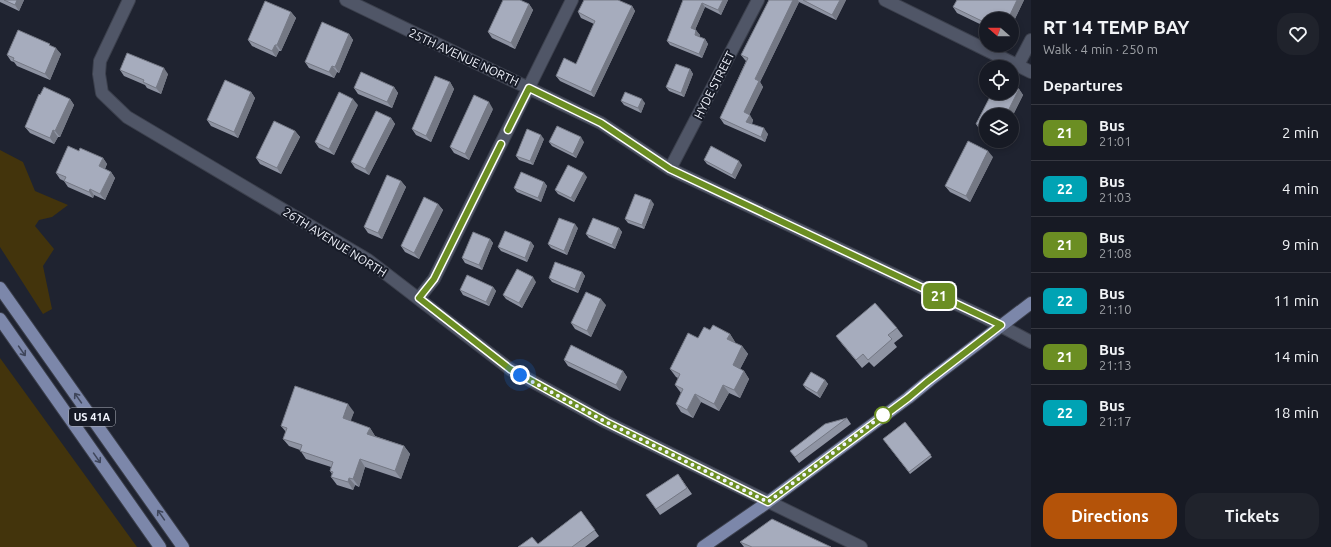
<!DOCTYPE html>
<html lang="en">
<head>
<meta charset="utf-8">
<style>
  body { margin:0; font-family:Ubuntu,sans-serif; background:#20232c; color:#f1f3f6; height:100vh; display:flex; flex-direction:column; font-size:15px; white-space:nowrap }
  * { box-sizing:border-box; margin:0 }
  p { font-size:13px; color:#9ea1a6 }
  .icon { flex:none; width:22px; height:22px; fill:none; stroke:currentColor; stroke-width:2; stroke-linecap:round; stroke-linejoin:round }
  .map { position:relative; flex:1; overflow:hidden }
  .sheet { display:flex; flex-direction:column; background:#171a24; width:300px }
  .sheet>* { flex:none }
  .badge { padding:0 8px; border-radius:6px; font-size:14px; line-height:26px }
  .needle { width:26px; rotate:290deg }
  .controls { position:absolute; left:979px; top:12px; display:grid; gap:8px }
  .controls a { display:grid; place-items:center; width:40px; height:40px; border-radius:50%; background:#171a24; box-shadow:0 2px 6px #0003,0 0 0 1px #363841; font-size:20px }
  .you { position:absolute; width:20px; height:20px; margin:-10px; border:3px solid #fff; border-radius:50%; background:#1a73e8; box-shadow:0 0 0 6px #1a73e833 }
  .map>.badge { position:absolute; translate:-50% -50%; box-shadow:0 0 0 2px #fff }
  h2 { padding:0 12px; font-size:15px; line-height:36px }
  .round { display:grid; place-items:center; flex:none; width:42px; height:42px; border-radius:16px; background:#20232c }
  .summary { display:flex; align-items:center; justify-content:space-between; height:68px; padding:0 12px }
  h1 { font-size:19px; font-weight:600; line-height:30px }
  .cta { display:flex; gap:8px; margin-top:auto; padding:8px 12px }
  .cta a { flex:1; height:46px; border-radius:16px; background:#b45309; color:#fff; font-size:16px; font-weight:600; line-height:46px; text-align:center }
  .cta a+a { background:#20232c; color:#f1f3f6 }
  ul { padding:0; list-style:none }
  li { display:flex; align-items:center; gap:12px; height:56px; padding:0 12px; border-top:1px solid #363841 }
  li div { flex:1 }
  li b { display:block; font-size:15px }
  li em { font-style:normal }
  li .badge { min-width:44px; font-weight:700; text-align:center }
  main { display:flex; flex:1; min-height:0 }
  .map>svg:first-child { display:block }
  .green { fill:#43340c }
  .lines { fill:none; stroke-linecap:round; stroke-linejoin:round }
  .minor-casing { stroke:#3c404d; stroke-width:14 }
  .major-casing { stroke:#3c404d; stroke-width:14 }
  .minor { stroke:#505667; stroke-width:12 }
  .major { stroke:#7c87aa; stroke-width:12 }
  .wall { fill:#8f94a3 }
  .shaded-wall { fill:#747884 }
  .building { fill:#a6acbd; stroke:#747884 }
  .oneway { stroke:#3f465b }
  .line-casing { stroke:#fff; stroke-width:9 }
  .line { stroke:#6b8e23; stroke-width:6 }
  .walk { stroke:#f1f4fd; stroke-width:4; stroke-dasharray:0 7.2 }
  .stop-dot { fill:#fff; stroke:#6b8e23; stroke-width:2 }
  .labels { text-anchor:middle; dominant-baseline:central; stroke-width:4; stroke-linejoin:round; paint-order:stroke }
  .shield { fill:#161a26; stroke:#afb3bc; stroke-width:1 }
  .shield-label { font-size:11px; font-weight:bold; fill:#f1f4fd }
  .street-label { font-size:12px; fill:#f1f4fd; stroke:#161a26 }
</style>
</head>
<body>
<main>
<div class="map">
<svg width="1031" height="547" viewBox="0 0 1031 547">
  <rect width="100%" height="100%" fill="#1f2330"/>
  <!-- green -->
  <path class="green" d="M 0,150 L 23,162 L 35,191 L 68,205 L 52,217 L 39,220 L 35,226 L 54,249 L 43,266 L 52,309 L 43,314 L 0,247 Z
    M 0,358 L 137,547 L 0,547 Z"/>
  <g class="lines">
    <defs>
      <path id="minor" d="M 129,0 L 100,61 L 99,74 L 102,93 L 127,117 L 368,260 L 510,369 L 606,422 L 861,547
        M 346,0 L 601,123 L 670,169 L 986,318 L 1031,342
        M 885,0 L 1031,72
        M 1018,65 L 1031,40
        M 670,169 L 758,0
        M 419,298 L 434,279 L 572,0"/>
      <path id="major" d="M 0,288 L 183,547
        M 0,319 L 160,547
        M 703,547 L 768,502 L 908,398 L 930,380 L 1031,303"/>
    </defs>
    <!-- minor casing -->
    <use href="#minor" class="minor-casing"/>
    <!-- major casing -->
    <use href="#major" class="major-casing"/>
    <!-- minor -->
    <use href="#minor" class="minor"/>
    <!-- major -->
    <use href="#major" class="major"/>
  </g>
  <!-- wall -->
  <path class="wall" d="M 0,0 L 24,0 L 19,11 L 0,2 Z
    M 683,0 L 728,0 L 721,15 L 705,7 L 695,30 L 700,35 L 699,37 L 705,39 L 708,44 L 702,58 L 670,45 L 667,41 Z
    M 769,0 L 846,0 L 836,20 L 799,2 L 760,82 L 763,87 L 749,115 L 753,120 L 752,124 L 768,134 L 765,142 L 724,124 L 720,118 L 746,61 L 745,60 L 741,55 Z
    M 957,0 L 1024,0 L 1012,25 L 986,19 L 986,27 L 957,13 L 953,7 Z
    M 529,4 L 533,10 L 515,49 L 492,38 L 488,32 Z
    M 632,6 L 635,11 L 594,97 L 560,81 L 556,76 L 576,64 L 594,24 L 581,18 L 578,12 Z
    M 291,12 L 296,18 L 281,51 L 279,51 L 276,57 L 252,46 L 248,40 Z
    M 349,34 L 353,40 L 339,73 L 337,72 L 334,78 L 309,68 L 305,62 Z
    M 52,46 L 61,54 L 50,80 L 17,66 L 14,62 L 11,61 L 7,55 Z
    M 690,69 L 693,74 L 684,97 L 669,91 L 666,87 Z
    M 120,70 L 168,74 L 161,94 L 147,88 L 145,85 L 124,76 Z
    M 450,82 L 454,89 L 431,142 L 416,135 L 412,129 Z
    M 1012,86 L 1019,89 L 1023,95 L 1012,117 L 1012,115 L 986,115 L 986,133 L 980,130 L 976,124 L 992,93 L 1012,93 Z
    M 394,87 L 398,93 L 392,108 L 358,94 L 354,88 Z
    M 251,92 L 255,98 L 238,138 L 211,126 L 207,120 Z
    M 40,95 L 70,99 L 74,105 L 60,137 L 58,137 L 54,144 L 30,133 L 25,127 Z
    M 621,101 L 645,103 L 641,113 L 624,105 Z
    M 358,105 L 334,155 L 319,148 L 315,142 Z
    M 493,109 L 469,160 L 454,153 L 450,147 Z
    M 391,118 L 395,124 L 369,175 L 355,168 L 351,162 Z
    M 295,131 L 300,137 L 281,174 L 260,164 L 256,158 Z
    M 544,139 L 533,165 L 519,160 L 516,156 Z
    M 549,142 L 584,142 L 576,158 L 552,146 Z
    M 79,151 L 103,158 L 107,164 L 105,169 L 111,172 L 115,178 L 105,200 L 94,195 L 93,198 L 68,187 L 64,181 L 60,179 L 56,173 Z
    M 993,157 L 970,202 L 950,192 L 945,186 Z
    M 704,160 L 742,165 L 735,179 L 707,164 Z
    M 587,177 L 574,202 L 558,194 L 555,190 Z
    M 401,181 L 406,187 L 382,239 L 368,233 L 364,227 Z
    M 544,182 L 547,186 L 541,202 L 517,192 L 514,188 Z
    M 438,204 L 443,210 L 419,259 L 405,252 L 401,246 Z
    M 654,204 L 644,229 L 628,223 L 625,219 Z
    M 578,228 L 567,255 L 551,248 L 548,244 Z
    M 619,228 L 622,232 L 615,249 L 589,238 L 586,234 Z
    M 490,239 L 493,243 L 482,270 L 465,263 L 462,258 Z
    M 531,242 L 534,246 L 527,262 L 501,251 L 498,247 Z
    M 582,272 L 585,276 L 578,293 L 552,282 L 549,278 Z
    M 536,282 L 522,308 L 506,299 L 503,295 Z
    M 493,287 L 496,291 L 489,306 L 463,295 L 460,290 Z
    M 606,305 L 591,337 L 575,329 L 571,323 Z
    M 897,328 L 903,336 L 894,343 L 897,347 L 874,367 L 869,362 L 862,368 L 842,344 L 836,336 Z
    M 710,330 L 730,334 L 735,342 L 735,343 L 742,346 L 748,354 L 740,369 L 744,371 L 749,379 L 740,398 L 729,393 L 719,411 L 701,402 L 693,418 L 681,412 L 676,404 L 681,393 L 675,385 L 678,378 L 676,377 L 670,369 L 698,338 Z
    M 564,360 L 623,371 L 627,377 L 620,391 L 568,366 Z
    M 825,380 L 828,384 L 820,398 L 806,389 L 803,385 Z
    M 354,412 L 350,421 L 370,428 L 375,436 L 404,446 L 410,454 L 401,479 L 365,467 L 359,487 L 355,485 L 353,490 L 337,485 L 331,477 L 332,474 L 330,471 L 331,467 L 306,459 L 300,450 L 289,446 L 283,439 L 286,432 L 281,426 Z
    M 847,418 L 851,424 L 799,463 L 790,451 Z
    M 905,422 L 932,457 L 910,474 L 883,439 Z
    M 678,474 L 692,494 L 660,515 L 646,495 Z
    M 581,511 L 599,536 L 585,547 L 518,547 L 538,544 Z
    M 740,542 L 831,547 L 744,547 Z"/>
  <!-- shaded-wall -->
  <path class="shaded-wall" d="M 17,0 L 24,0 L 19,11 L 15,5 Z
    M 723,0 L 728,0 L 721,15 L 718,10 Z
    M 793,0 L 798,0 L 799,2 L 760,82 L 763,87 L 748,118 L 744,112 L 755,79 Z
    M 840,0 L 846,0 L 836,20 L 832,15 Z
    M 1017,0 L 1024,0 L 1012,25 L 1012,19 L 1008,19 Z
    M 702,3 L 705,7 L 694,32 L 691,28 Z
    M 529,4 L 533,10 L 515,49 L 511,43 Z
    M 632,6 L 635,11 L 594,97 L 591,92 Z
    M 291,12 L 296,18 L 281,51 L 277,45 Z
    M 696,30 L 700,35 L 698,39 L 695,35 Z
    M 349,34 L 353,40 L 339,73 L 335,67 Z
    M 705,39 L 708,44 L 702,58 L 699,54 Z
    M 275,45 L 279,51 L 276,57 L 272,51 Z
    M 56,48 L 61,54 L 50,80 L 45,74 Z
    M 332,66 L 337,72 L 334,78 L 329,72 Z
    M 164,68 L 168,74 L 161,94 L 156,88 Z
    M 690,69 L 693,74 L 684,97 L 681,93 Z
    M 450,82 L 454,89 L 431,142 L 426,136 Z
    M 394,87 L 398,93 L 392,108 L 387,102 Z
    M 1019,89 L 1023,95 L 1012,117 L 1012,115 L 1006,115 Z
    M 251,92 L 255,98 L 238,138 L 234,132 Z
    M 70,99 L 74,105 L 60,137 L 55,131 Z
    M 353,99 L 358,105 L 334,155 L 329,149 Z
    M 642,99 L 645,103 L 641,113 L 638,108 Z
    M 489,102 L 493,109 L 469,160 L 465,154 Z
    M 750,115 L 753,120 L 750,128 L 746,122 Z
    M 391,118 L 395,124 L 369,175 L 365,169 Z
    M 764,128 L 768,134 L 765,142 L 761,137 Z
    M 53,130 L 58,137 L 54,144 L 50,138 Z
    M 295,131 L 300,137 L 281,174 L 277,168 Z
    M 541,135 L 544,139 L 533,165 L 530,161 Z
    M 581,137 L 584,142 L 576,158 L 573,154 Z
    M 988,151 L 993,157 L 970,202 L 966,196 Z
    M 103,158 L 107,164 L 103,172 L 99,166 Z
    M 739,161 L 742,165 L 735,179 L 732,175 Z
    M 111,172 L 115,178 L 105,200 L 100,194 Z
    M 584,173 L 587,177 L 574,202 L 571,198 Z
    M 401,181 L 406,187 L 382,239 L 378,233 Z
    M 544,182 L 547,186 L 541,202 L 538,198 Z
    M 90,189 L 94,195 L 93,198 L 89,192 Z
    M 651,200 L 654,204 L 644,229 L 642,225 Z
    M 438,204 L 443,210 L 419,259 L 414,253 Z
    M 575,224 L 578,228 L 567,255 L 564,251 Z
    M 619,228 L 622,232 L 615,249 L 612,245 Z
    M 490,239 L 493,243 L 482,270 L 479,265 Z
    M 531,242 L 534,246 L 527,262 L 525,258 Z
    M 582,272 L 585,276 L 578,293 L 575,289 Z
    M 533,277 L 536,282 L 522,308 L 519,303 Z
    M 493,287 L 496,291 L 489,306 L 486,302 Z
    M 601,299 L 606,305 L 591,337 L 587,331 Z
    M 730,334 L 735,342 L 732,347 L 727,339 Z
    M 742,346 L 748,354 L 738,373 L 733,365 Z
    M 623,371 L 627,377 L 620,391 L 616,385 Z
    M 744,371 L 749,379 L 740,398 L 734,390 Z
    M 825,380 L 828,384 L 820,398 L 817,393 Z
    M 723,385 L 729,393 L 719,411 L 714,404 Z
    M 695,394 L 701,402 L 693,418 L 687,410 Z
    M 348,404 L 354,412 L 349,426 L 343,418 Z
    M 370,428 L 375,436 L 373,441 L 367,434 Z
    M 404,446 L 410,454 L 401,479 L 395,471 Z
    M 360,459 L 365,467 L 359,487 L 353,479 Z
    M 349,478 L 355,485 L 353,490 L 348,482 Z"/>
  <!-- building -->
  <path class="building" d="M 4,0 L 17,0 L 15,5 Z
    M 503,0 L 520,0 L 529,4 L 511,43 L 488,32 Z
    M 584,0 L 618,0 L 632,6 L 591,92 L 556,76 L 564,58 L 576,64 L 595,21 L 578,12 Z
    M 683,0 L 723,0 L 718,10 L 702,3 L 691,28 L 696,30 L 695,35 L 705,39 L 699,54 L 667,41 Z
    M 769,0 L 793,0 L 755,79 L 759,81 L 744,112 L 750,115 L 746,122 L 764,128 L 761,137 L 720,118 L 748,58 L 741,55 Z
    M 803,0 L 840,0 L 832,15 Z
    M 957,0 L 1017,0 L 1008,19 L 986,19 L 986,23 L 953,7 Z
    M 265,1 L 291,12 L 277,45 L 275,45 L 272,51 L 248,40 Z
    M 322,22 L 349,34 L 335,67 L 332,66 L 329,72 L 305,62 Z
    M 18,30 L 50,44 L 49,45 L 56,48 L 45,74 L 13,60 L 14,58 L 7,55 Z
    M 127,53 L 164,68 L 156,88 L 143,82 L 144,80 L 120,70 Z
    M 676,64 L 690,69 L 681,93 L 666,87 Z
    M 361,72 L 394,87 L 387,102 L 354,88 Z
    M 435,76 L 450,82 L 426,136 L 412,129 Z
    M 225,80 L 251,92 L 234,132 L 207,120 Z
    M 1012,86 L 1019,89 L 1006,115 L 986,115 L 986,129 L 976,124 L 992,93 L 1012,93 Z
    M 44,87 L 70,99 L 55,131 L 53,130 L 50,138 L 25,127 L 39,94 L 40,95 Z
    M 339,92 L 353,99 L 329,149 L 315,142 Z
    M 625,92 L 642,99 L 638,108 L 621,101 Z
    M 474,95 L 489,102 L 465,154 L 450,147 Z
    M 376,111 L 391,118 L 365,169 L 351,162 Z
    M 274,121 L 295,131 L 277,168 L 256,158 Z
    M 557,126 L 581,137 L 573,154 L 549,142 Z
    M 527,129 L 541,135 L 530,161 L 516,156 Z
    M 968,141 L 988,151 L 966,196 L 945,186 Z
    M 68,146 L 79,151 L 80,148 L 103,158 L 99,166 L 111,172 L 100,194 L 90,189 L 89,192 L 64,181 L 66,177 L 56,173 Z
    M 711,146 L 739,161 L 732,175 L 704,160 Z
    M 568,165 L 584,173 L 571,198 L 555,190 Z
    M 521,172 L 544,182 L 538,198 L 514,188 Z
    M 387,175 L 401,181 L 378,233 L 364,227 Z
    M 635,194 L 651,200 L 642,225 L 625,219 Z
    M 424,197 L 438,204 L 414,253 L 401,246 Z
    M 559,218 L 575,224 L 564,251 L 548,244 Z
    M 593,218 L 619,228 L 612,245 L 586,234 Z
    M 505,231 L 531,242 L 525,258 L 498,247 Z
    M 473,232 L 490,239 L 479,265 L 462,258 Z
    M 555,262 L 582,272 L 575,289 L 549,278 Z
    M 517,269 L 533,277 L 519,303 L 503,295 Z
    M 467,275 L 493,287 L 486,302 L 460,290 Z
    M 586,292 L 601,299 L 587,331 L 571,323 Z
    M 875,303 L 897,328 L 888,335 L 892,339 L 868,360 L 863,354 L 856,360 L 836,336 Z
    M 713,325 L 730,334 L 727,339 L 742,346 L 733,365 L 744,371 L 734,390 L 723,385 L 714,404 L 695,394 L 687,410 L 676,404 L 683,389 L 675,385 L 680,374 L 670,369 L 688,333 L 698,338 L 704,327 L 710,330 Z
    M 571,345 L 623,371 L 616,385 L 564,360 Z
    M 811,372 L 825,380 L 817,393 L 803,385 Z
    M 295,386 L 348,404 L 343,418 L 370,428 L 367,434 L 404,446 L 395,471 L 360,459 L 353,479 L 349,478 L 348,482 L 331,477 L 333,472 L 330,471 L 333,462 L 300,451 L 302,445 L 283,439 L 287,428 L 281,426 Z
    M 847,418 L 795,457 L 790,451 L 825,424 Z
    M 905,422 L 931,455 L 909,472 L 883,439 Z
    M 678,474 L 687,488 L 656,509 L 646,495 Z
    M 581,511 L 595,530 L 572,547 L 518,547 L 532,537 L 538,544 Z
    M 772,519 L 831,547 L 752,547 L 740,542 Z"/>
  <!-- one-way arrows -->
  <defs><path id="oneway-shaft" d="M-6 0H5M1.5-3L5.5 0L1.5 3" fill="none" stroke-width="1.6" stroke-linecap="round" stroke-linejoin="round"/></defs>
  <g class="oneway">
    <use href="#oneway-shaft" transform="translate(22 351) rotate(55)"/>
    <use href="#oneway-shaft" transform="translate(78 398) rotate(-125)"/>
    <use href="#oneway-shaft" transform="translate(97 458) rotate(55)"/>
    <use href="#oneway-shaft" transform="translate(161 515) rotate(-125)"/>
  </g>
  <g class="lines">
    <defs>
      <path id="line" d="M 501,144 L 434,279 L 419,298 L 510,369 L 606,422 L 768,502 L 908,398 L 927,382 L 1001,325 L 670,169 L 601,123 L 529,88 L 508,130"/>
    </defs>
    <!-- line casing -->
    <use href="#line" class="line-casing"/>
    <!-- line -->
    <use href="#line" class="line"/>
    <!-- walk -->
    <path class="walk" d="M 520,375 L 606,422 L 768,502 L 883,415"/>
  </g>
  <!-- markers -->
  <circle class="stop-dot" cx="883" cy="415" r="8"/>
  <g class="labels">
    <!-- shield labels -->
    <rect class="shield" x="69" y="408" width="46" height="18" rx="3"/>
    <g class="shield-label">
      <text x="92" y="417">US 41A</text>
    </g>
    <!-- street labels -->
    <g class="street-label">
      <text transform="translate(464 57) rotate(25)">25TH AVENUE NORTH</text>
      <text transform="translate(714 85) rotate(-63)">HYDE STREET</text>
      <text transform="translate(335 242) rotate(32)">26TH AVENUE NORTH</text>
    </g>
  </g>
</svg>
<div class="controls">
<a><svg class="needle" viewBox="-14 -14 28 28"><path d="M0-13l5 13h-10z" fill="#e53935"/><path d="M0 13l5-13h-10z" fill="#9ea1a6"/></svg></a>
<a><svg class="icon" aria-label="locate" viewBox="0 0 24 24"><circle cx="12" cy="12" r="6"/><path d="M12 2v4M12 18v4M2 12h4M18 12h4"/></svg></a>
<a><svg class="icon" aria-label="layers" viewBox="0 0 24 24"><path d="M12 4l9 5-9 5-9-5zM3 14l9 5 9-5"/></svg></a>
</div>
<div class="you" style="left:520px;top:375px"></div>
<b class="badge" style="left:939px;top:296px;background:#6b8e23;color:#fff">21</b>
</div>
<section class="sheet">
<div class="summary"><div><h1>RT 14 TEMP BAY</h1><p>Walk · 4 min · 250 m</p></div><a class="round"><svg class="icon" aria-label="heart" viewBox="0 0 24 24"><path d="M12 20l-8-8c-3-5 5-10 8-4 3-6 11-1 8 4z"/></svg></a></div>
<h2>Departures</h2>
<ul>
<li><span class="badge" style="background:#6b8e23;color:#fff">21</span><div><b>Bus</b><p>21:01</p></div><em>2 min</em></li>
<li><span class="badge" style="background:#00a3b4;color:#fff">22</span><div><b>Bus</b><p>21:03</p></div><em>4 min</em></li>
<li><span class="badge" style="background:#6b8e23;color:#fff">21</span><div><b>Bus</b><p>21:08</p></div><em>9 min</em></li>
<li><span class="badge" style="background:#00a3b4;color:#fff">22</span><div><b>Bus</b><p>21:10</p></div><em>11 min</em></li>
<li><span class="badge" style="background:#6b8e23;color:#fff">21</span><div><b>Bus</b><p>21:13</p></div><em>14 min</em></li>
<li><span class="badge" style="background:#00a3b4;color:#fff">22</span><div><b>Bus</b><p>21:17</p></div><em>18 min</em></li>
</ul>
<div class="cta"><a>Directions</a><a>Tickets</a></div>
</section>
</main>
</body>
</html>
